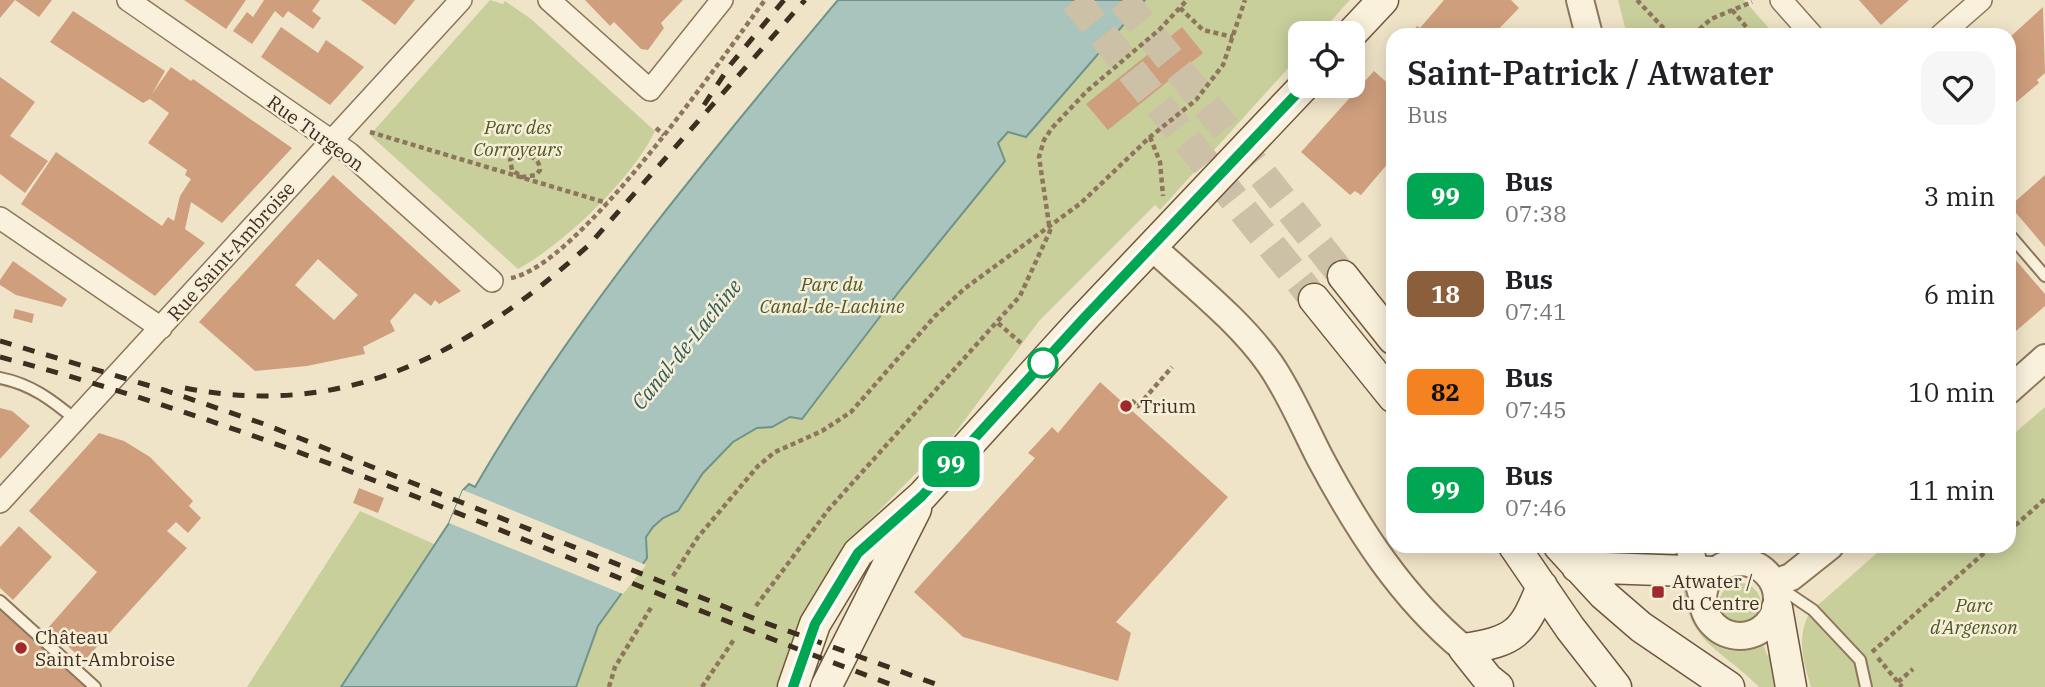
<!DOCTYPE html>
<html lang="en">
<head>
<meta charset="utf-8">
<style>
  body { margin:0; font-family:"IBM Plex Serif",serif; background:#f6f6f6; color:#202124; height:100vh; display:flex; flex-direction:column; font-size:26px; white-space:nowrap }
  * { box-sizing:border-box; margin:0 }
  p { font-size:23px; color:#757577 }
  .icon { flex:none; width:38px; height:38px; fill:none; stroke:currentColor; stroke-width:2; stroke-linecap:round; stroke-linejoin:round }
  .map { position:relative; flex:1; overflow:hidden }
  .panel { position:absolute; left:1386px; top:28px; width:630px; height:525px; display:flex; flex-direction:column; background:#fff; border-radius:21px; box-shadow:0 4px 18px #0003 }
  .panel>* { flex:none }
  .badge { padding:0 14px; border-radius:10px; font-size:24px; line-height:46px }
  .fabs { position:absolute; left:1288px; top:21px; display:grid; gap:14px }
  .fabs a { display:grid; place-items:center; width:77px; height:77px; border-radius:14px; background:#fff; box-shadow:0 4px 18px #0003; font-size:35px }
  .map>.badge { position:absolute; translate:-50% -50%; box-shadow:0 0 0 4px #fff }
  .round { display:grid; place-items:center; flex:none; width:74px; height:74px; border-radius:21px; background:#f6f6f6 }
  .headline { display:flex; align-items:center; justify-content:space-between; height:119px; padding:0 21px }
  h1 { font-size:33px; font-weight:600; line-height:52px }
  ul { padding:0; list-style:none }
  li { display:flex; align-items:center; gap:21px; height:98px; padding:0 21px }
  li div { flex:1 }
  li b { display:block; font-size:26px }
  li em { font-style:normal }
  li .badge { min-width:77px; font-weight:700; text-align:center }
  .map>svg:first-child { display:block }
  .green { fill:#c9cf9b }
  .water { fill:#a9c4bc; stroke:#6f938a; stroke-width:2 }
  .pier { fill:#f0e4c8 }
  .building { fill:#cf9f7d; fill-rule:evenodd }
  .lines { fill:none; stroke-linecap:round; stroke-linejoin:round }
  .secondary-tunnel { stroke:#ccc0a6; stroke-width:30; stroke-dasharray:30 15; stroke-linecap:butt }
  .service-casing { stroke:#8d765c; stroke-width:14 }
  .minor-casing { stroke:#8d765c; stroke-width:24 }
  .tertiary-casing { stroke:#8d765c; stroke-width:30 }
  .secondary-casing { stroke:#6f573f; stroke-width:33 }
  .path { stroke:#8d765c; stroke-width:4.5; stroke-dasharray:5 3.5; stroke-linecap:butt }
  .service { stroke:#faf1dc; stroke-width:10 }
  .minor { stroke:#faf1dc; stroke-width:21 }
  .tertiary { stroke:#faf1dc; stroke-width:26 }
  .secondary { stroke:#faf1dc; stroke-width:30 }
  .rail { stroke:#3d2e20; stroke-width:5; stroke-dasharray:12 12; stroke-linecap:butt }
  .line-casing { stroke:#fff; stroke-width:16 }
  .line { stroke:#00a651; stroke-width:10 }
  .stop-dot { fill:#fff; stroke:#00a651; stroke-width:3.5 }
  .poi-dot { fill:#9e2a2b; stroke:#f7eed8; stroke-width:2.5 }
  .labels { text-anchor:middle; dominant-baseline:central; stroke-width:5; stroke-linejoin:round; paint-order:stroke }
  .park-label { font-size:19px; font-style:italic; fill:#4d5a26; stroke:#f7eed8 }
  .street-label { font-size:19px; fill:#3d2e20; stroke:#f7eed8 }
  .poi-label { font-size:19px; fill:#3d2e20; stroke:#f7eed8; text-anchor:start }
  .water-label { font-size:21px; font-style:italic; fill:#2f5d5a; stroke:#f7eed8 }
</style>
</head>
<body>
<div class="map">
<svg width="2045" height="687" viewBox="0 0 2045 687">
  <rect width="100%" height="100%" fill="#f0e4c8"/>
  <!-- green -->
  <path class="green" d="M 490,0 L 503,4 L 505,1 L 531,19 L 655,131 C 633,178 564,244 518,269 L 370,135 Z
    M 838,0 L 1350,0 L 1320,33 L 1300,33 L 1300,55 L 1160,210 L 1155,205 L 1039,321 L 952,437 L 844,546 L 811,601 L 780,687 L 247,687 L 360,511 L 434,544 L 449,523 L 463,490 L 469,484 L 475,487 C 574,315 711,152 838,0 Z
    M 1618,0 L 1744,0 L 1775,35 L 1627,35 Z
    M 2045,407 L 2045,687 L 1811,687 C 1803,661 1796,637 1810,612 L 1885,546 L 2009,546 L 2009,438 Z
    M 1683,581 L 1688,581 C 1692,627 1711,666 1764,646 L 1767,655 L 1770,655 L 1777,687 L 1759,687 C 1722,649 1685,642 1683,581 Z
    M1719 604a21 21 0 1 1 42 0a21 21 0 1 1-42 0Z"/>
  <!-- water -->
  <path class="water" d="M 838,0 L 1145,0 L 1026,137 L 1008,132 L 998,143 L 1005,161 L 901,289 L 802,419 L 790,417 L 772,427 L 757,428 L 733,442 L 703,473 L 678,511 L 663,518 L 653,527 L 646,537 L 647,558 L 598,626 L 576,687 L 341,687 L 449,523 L 463,490 L 469,484 L 475,487 C 574,315 711,152 838,0 Z"/>
  <!-- pier -->
  <path class="pier" d="M 463,490 L 646,565 L 623,594 L 449,523 Z"/>
  <!-- building -->
  <path class="building" d="M 0,0 L 15,0 L 0,18 Z
    M 15,0 L 52,0 L 39,17 Z
    M 184,0 L 246,0 L 226,29 Z
    M 264,0 L 320,0 L 312,11 L 321,18 L 313,29 L 288,11 L 283,18 L 275,11 L 252,44 L 233,31 L 247,12 L 253,17 Z
    M 361,0 L 415,0 L 395,25 Z
    M 585,0 L 683,0 L 661,23 L 664,28 L 648,50 L 641,49 L 614,22 L 610,26 Z
    M 1444,0 L 1511,0 L 1519,8 L 1493,35 L 1409,35 L 1417,26 L 1420,28 Z
    M 1859,0 L 1909,0 L 1881,25 Z
    M 2043,7 L 2045,73 L 2037,80 L 2039,83 L 2009,108 L 2009,38 Z
    M 73,11 L 165,71 L 152,94 L 171,67 L 191,81 L 193,79 L 292,148 L 222,223 L 191,202 L 185,229 L 205,243 L 155,296 L 21,204 L 56,152 L 162,226 L 168,217 L 174,221 L 180,196 L 191,179 L 185,175 L 187,170 L 148,143 L 169,113 L 150,99 L 143,103 L 50,42 Z
    M 281,27 L 318,53 L 326,40 L 364,67 L 330,105 L 261,57 Z
    M 1182,27 L 1203,53 L 1108,130 L 1086,104 Z
    M 1374,71 L 1393,88 L 1393,154 L 1386,157 L 1390,161 L 1361,195 L 1355,191 L 1350,195 L 1301,152 Z
    M 0,77 L 35,102 L 10,136 L 48,161 L 25,193 L 0,174 Z
    M 333,175 L 461,291 L 439,304 L 435,300 L 431,306 L 415,293 L 390,321 L 395,331 L 363,347 L 365,354 L 307,366 L 255,371 L 199,322 ZM 318,259 L 358,295 L 334,320 L 295,285 Z
    M 2045,175 L 2045,247 L 2010,206 Z
    M 2013,257 L 2045,294 L 2045,306 L 2009,337 L 2009,261 Z
    M 13,261 L 67,299 L 62,307 L 16,295 L 0,285 L 0,280 Z
    M 15,309 L 34,314 L 32,323 L 13,318 Z
    M 1100,382 L 1228,497 L 1116,622 L 1131,633 L 1118,681 L 963,637 L 914,592 L 1035,458 L 1028,453 L 1052,427 L 1058,433 Z
    M 0,408 L 12,411 L 30,426 L 0,459 Z
    M 99,433 L 124,441 L 150,457 L 193,501 L 189,506 L 201,518 L 188,533 L 176,522 L 167,531 L 187,548 L 84,661 L 48,628 L 97,572 L 29,511 Z
    M 359,488 L 384,498 L 378,513 L 353,503 Z
    M 19,526 L 52,557 L 13,600 L 0,588 L 0,547 Z
    M 0,610 L 86,687 L 0,687 Z"/>
  <g class="lines">
    <!-- secondary-tunnel -->
    <path class="secondary-tunnel" d="M 1075,0 L 1314,299
      M 1123,0 L 1343,276"/>
    <defs>
      <path id="service" d="M 2009,234 L 2045,276
        M 0,378 C 31,384 52,400 76,420
        M 1776,585 L 1813,610 L 1860,660 L 1866,687
        M 0,601 L 95,687"/>
      <path id="minor" d="M 128,0 L 349,153 L 492,281
        M 549,0 L 650,90 L 722,0
        M 1781,0 L 1812,35
        M 1941,35 L 1981,0
        M 0,218 L 161,328
        M 0,502 L 461,0"/>
      <path id="tertiary" d="M 1580,0 L 1589,35
        M 1152,247 C 1192,284 1239,320 1270,364 C 1290,393 1304,427 1320,458 C 1358,529 1401,597 1464,649
        M 2009,390 L 2045,358
        M 1689,546 L 1701,592
        M1703 599a37 37 0 1 1 74 0a37 37 0 1 1-74 0Z
        M 1774,583 L 1791,577 L 1830,546"/>
      <path id="secondary" d="M 1352,33 L 1383,0
        M 1343,276 L 1393,339
        M 1314,299 L 1393,397
        M 1514,546 L 1570,628 L 1616,687
        M 1559,546 L 1604,595 L 1641,627 L 1729,687
        M 1577,567 L 1714,572
        M 1777,608 L 1791,687
        M 793,687 L 815,624 L 858,553 L 922,496 L 1083,319 L 1304,86
        M 826,687 L 916,509
        M 1498,687 L 1488,679 L 1464,649 C 1515,641 1523,634 1542,586"/>
    </defs>
    <!-- service casing -->
    <use href="#service" class="service-casing"/>
    <!-- minor casing -->
    <use href="#minor" class="minor-casing"/>
    <!-- tertiary casing -->
    <use href="#tertiary" class="tertiary-casing"/>
    <!-- secondary casing -->
    <use href="#secondary" class="secondary-casing"/>
    <!-- path -->
    <path class="path" d="M 1637,0 L 1670,35
      M 1180,8 L 1203,30 L 1233,37
      M 1732,10 L 1753,35
      M 1693,35 L 1711,19 L 1752,2
      M 656,128 L 664,135
      M 370,132 L 607,203
      M 1150,137 L 1160,162 L 1163,196
      M 522,154 C 531,155 540,160 540,170 L 536,175 L 522,177 L 512,170 L 510,160 L 515,155 Z
      M 511,278 C 580,265 720,60 765,0
      M 998,323 L 1022,344
      M 1126,406 L 1131,400 L 1138,406 L 1172,367
      M 2009,531 L 2045,499
      M 673,576 L 698,537 L 758,466 L 775,452 L 822,431 L 851,412 L 935,316 L 964,289 L 1081,203 L 1150,137 L 1196,100 L 1223,65 L 1245,0
      M 756,606 L 829,509 L 1020,296 L 1050,231 L 1039,157 L 1044,140 L 1052,128 L 1087,91 L 1160,29 L 1187,0
      M 1872,652 L 1992,546
      M 1878,658 L 1902,687
      M 1898,682 L 1913,669
      M 609,687 L 615,667 L 652,606
      M 702,687 L 735,638"/>
    <!-- service -->
    <use href="#service" class="service"/>
    <!-- minor -->
    <use href="#minor" class="minor"/>
    <!-- tertiary -->
    <use href="#tertiary" class="tertiary"/>
    <!-- secondary -->
    <use href="#secondary" class="secondary"/>
    <!-- rail -->
    <path class="rail" d="M 704,105 L 731,64 L 784,0
      M 0,341 L 167,391 L 264,424 L 763,622 L 944,687
      M 0,357 C 309,438 599,577 898,687
      M 185,388 C 348,420 470,352 589,245 L 805,0"/>
  </g>
  <g class="lines">
    <defs>
      <path id="line" d="M 793,687 L 815,624 L 858,553 L 922,496 L 1083,319 L 1304,86"/>
    </defs>
    <!-- line casing -->
    <use href="#line" class="line-casing"/>
    <!-- line -->
    <use href="#line" class="line"/>
  </g>
  <!-- markers -->
  <circle class="stop-dot" cx="1043" cy="363" r="14"/>
  <g class="poi-dot">
    <circle cx="1126" cy="406" r="7"/>
    <rect x="1651" y="585" width="14" height="14" rx="3.5"/>
    <circle cx="21" cy="648" r="7"/>
  </g>
  <g class="labels">
    <!-- park labels -->
    <g class="park-label">
      <text x="518" y="127">Parc des<tspan x="518" dy="22">Corroyeurs</tspan></text>
      <text x="832" y="284">Parc du<tspan x="832" dy="22">Canal-de-Lachine</tspan></text>
      <text x="1974" y="605">Parc<tspan x="1974" dy="22">d'Argenson</tspan></text>
    </g>
    <!-- street labels -->
    <g class="street-label">
      <text transform="translate(316 133) rotate(36)">Rue Turgeon</text>
      <text transform="translate(231 251) rotate(-48)">Rue Saint-Ambroise</text>
    </g>
    <!-- poi labels -->
    <g class="poi-label">
      <text x="1140" y="406">Trium</text>
      <text x="1672" y="581">Atwater /<tspan x="1672" dy="22">du Centre</tspan></text>
      <text x="35" y="637">Château<tspan x="35" dy="22">Saint-Ambroise</tspan></text>
    </g>
    <!-- water labels -->
    <g class="water-label">
      <text transform="translate(686 344) rotate(-51)">Canal-de-Lachine</text>
    </g>
  </g>
</svg>
<div class="fabs">
<a><svg class="icon" aria-label="locate" viewBox="0 0 24 24"><circle cx="12" cy="12" r="6"/><path d="M12 2v4M12 18v4M2 12h4M18 12h4"/></svg></a>
</div>
<b class="badge" style="left:951px;top:464px;background:#00a651;color:#fff">99</b>
<section class="panel">
<div class="headline"><div><h1>Saint-Patrick / Atwater</h1><p>Bus</p></div><a class="round"><svg class="icon" aria-label="heart" viewBox="0 0 24 24"><path d="M12 20l-8-8c-3-5 5-10 8-4 3-6 11-1 8 4z"/></svg></a></div>
<ul>
<li><span class="badge" style="background:#00a651;color:#fff">99</span><div><b>Bus</b><p>07:38</p></div><em>3 min</em></li>
<li><span class="badge" style="background:#8b5e3c;color:#fff">18</span><div><b>Bus</b><p>07:41</p></div><em>6 min</em></li>
<li><span class="badge" style="background:#f58220;color:#111">82</span><div><b>Bus</b><p>07:45</p></div><em>10 min</em></li>
<li><span class="badge" style="background:#00a651;color:#fff">99</span><div><b>Bus</b><p>07:46</p></div><em>11 min</em></li>
</ul>
</section>
</div>
</body>
</html>
